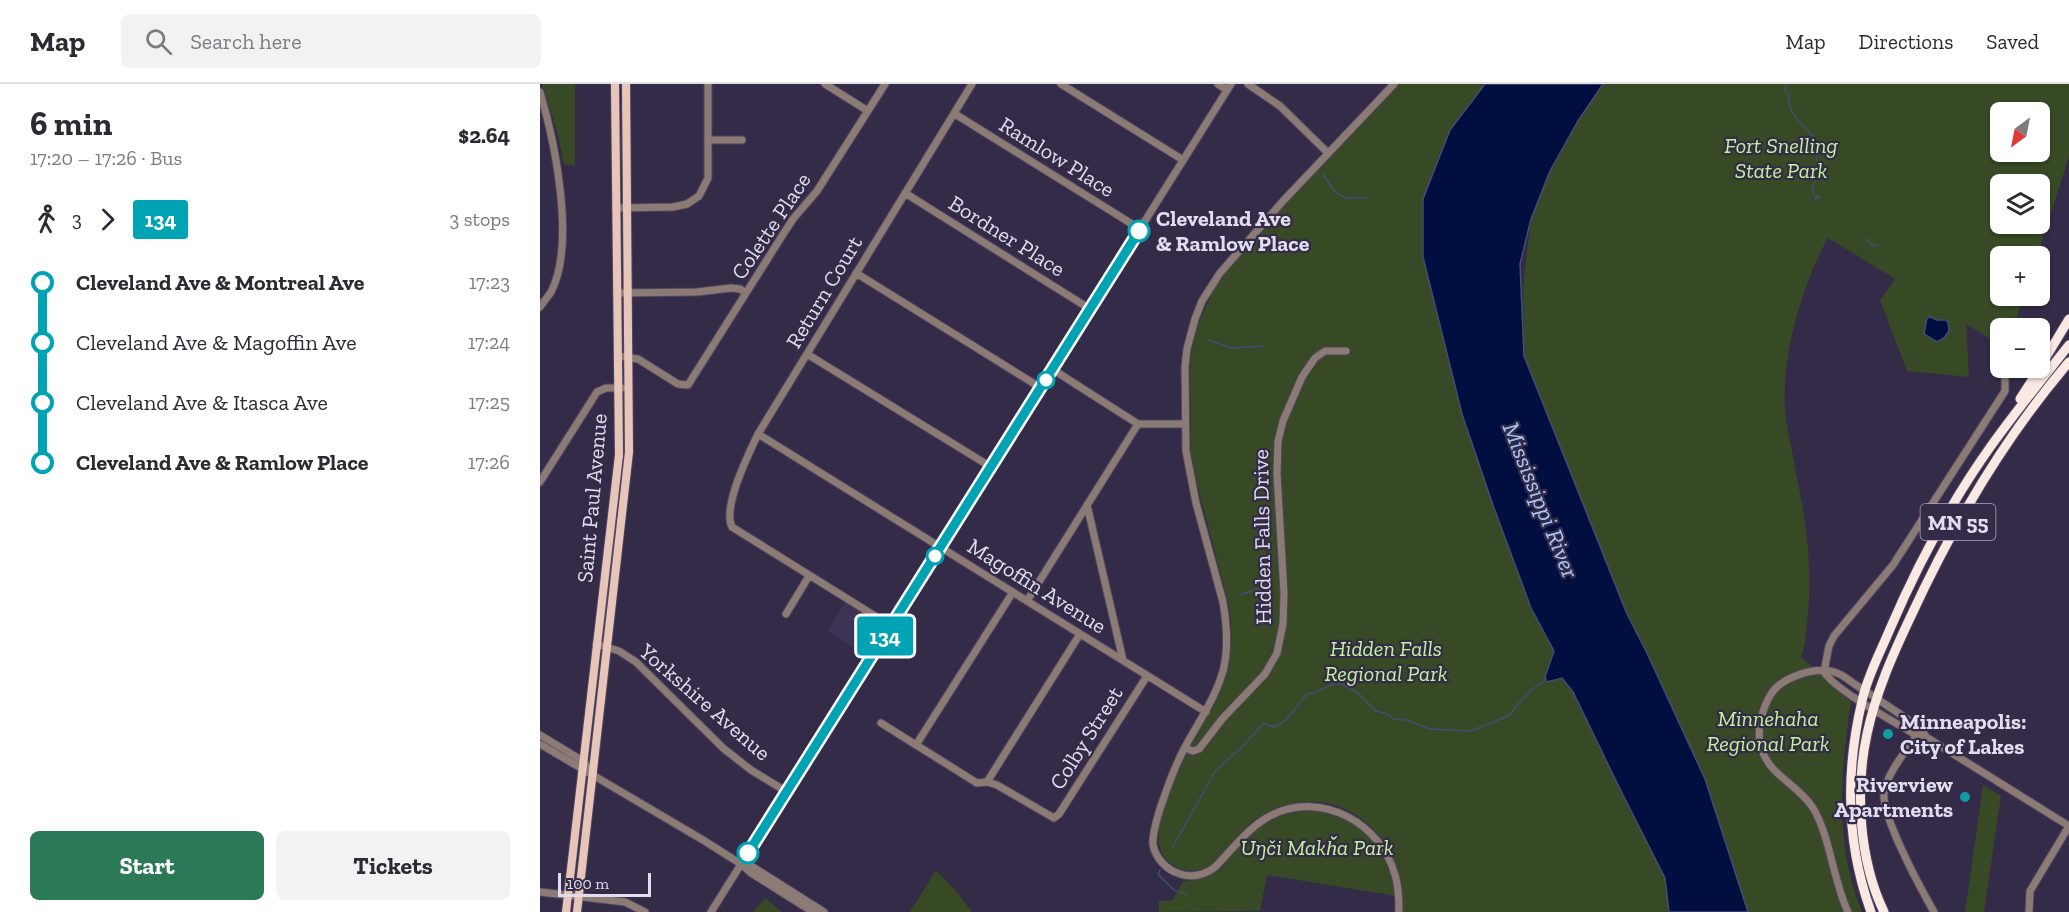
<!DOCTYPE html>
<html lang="en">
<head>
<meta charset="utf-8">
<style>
  body { margin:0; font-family:"Zilla Slab",serif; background:#f2f2f3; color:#2b2b33; height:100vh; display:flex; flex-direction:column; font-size:22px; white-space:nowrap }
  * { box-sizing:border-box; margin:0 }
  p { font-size:20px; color:#7c7c81 }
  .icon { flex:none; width:33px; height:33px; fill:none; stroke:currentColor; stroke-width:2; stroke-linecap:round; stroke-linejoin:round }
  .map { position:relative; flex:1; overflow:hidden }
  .drawer { display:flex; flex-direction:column; background:#fff; width:540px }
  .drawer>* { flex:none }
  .badge { padding:0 12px; border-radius:4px; font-size:21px; line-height:39px }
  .needle { width:39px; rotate:212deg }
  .controls { position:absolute; left:1450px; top:18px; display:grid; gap:12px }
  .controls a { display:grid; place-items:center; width:60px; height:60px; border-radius:9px; background:#fff; box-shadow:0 2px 4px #0004; font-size:30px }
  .scale { position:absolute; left:18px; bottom:15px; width:93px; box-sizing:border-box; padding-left:6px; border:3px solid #e1ddef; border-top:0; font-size:16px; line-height:21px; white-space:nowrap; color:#e1ddef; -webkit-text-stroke:4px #332b47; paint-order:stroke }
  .map>.badge { position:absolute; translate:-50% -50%; box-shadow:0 0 0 3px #fff }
  .legs { display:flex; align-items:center; gap:9px; height:66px; padding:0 30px; font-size:20px }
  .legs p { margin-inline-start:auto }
  .headline { display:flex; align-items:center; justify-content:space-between; height:102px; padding:0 30px }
  h1 { font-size:33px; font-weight:800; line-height:45px }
  .button { display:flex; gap:12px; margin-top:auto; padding:12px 30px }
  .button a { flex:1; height:69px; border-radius:9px; background:#2c7957; color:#fff; font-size:24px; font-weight:800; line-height:69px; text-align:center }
  .button a+a { background:#f2f2f3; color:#2b2b33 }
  ul { padding:0 30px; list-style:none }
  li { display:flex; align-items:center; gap:21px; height:60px; font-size:22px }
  li i { display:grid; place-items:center; width:9px; height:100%; margin:0 8px; background:currentColor }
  li i::after { content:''; width:15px; height:15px; margin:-8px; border:4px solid; border-radius:50%; background:#fff }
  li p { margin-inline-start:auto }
  li:first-child i { background:linear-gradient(#0000 50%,currentColor 0) }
  li:last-child i { background:linear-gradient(currentColor 50%,#0000 0) }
  header { display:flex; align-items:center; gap:36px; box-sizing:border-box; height:84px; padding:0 30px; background:#fff; border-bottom:2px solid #e1e1e2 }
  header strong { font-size:28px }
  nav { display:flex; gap:33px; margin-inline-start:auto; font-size:21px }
  .search { width:420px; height:54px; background:#f2f2f3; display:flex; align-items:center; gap:15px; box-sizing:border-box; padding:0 21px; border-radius:9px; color:#7c7c81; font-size:22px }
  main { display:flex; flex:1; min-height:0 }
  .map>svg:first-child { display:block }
  .built { fill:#3c3355 }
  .green { fill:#374925; fill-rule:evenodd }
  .water { fill:#000e40; stroke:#444c74; stroke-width:1.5 }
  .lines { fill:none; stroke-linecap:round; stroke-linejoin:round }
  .stream { stroke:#444c74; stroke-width:1.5 }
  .minor-casing { stroke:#4f4762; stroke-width:9 }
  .major-casing { stroke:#4f4762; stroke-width:10 }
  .highway-casing { stroke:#4f4762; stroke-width:11 }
  .minor { stroke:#8c7b75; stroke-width:7 }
  .major { stroke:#e7c5b8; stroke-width:8 }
  .highway { stroke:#f9e9e2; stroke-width:9 }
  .line-1-casing { stroke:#fff; stroke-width:14 }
  .line-1 { stroke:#00a3b4; stroke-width:9 }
  .stop-1-dot { fill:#fff; stroke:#00a3b4; stroke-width:3 }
  .culture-dot { fill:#0f9aa8; stroke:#332b47; stroke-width:2 }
  .labels { text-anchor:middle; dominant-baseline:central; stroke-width:4.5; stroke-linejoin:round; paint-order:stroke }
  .shield { fill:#332b47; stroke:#ada8bd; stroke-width:1.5 }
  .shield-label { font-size:21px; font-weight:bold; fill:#e1ddef }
  .park-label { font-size:22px; font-style:italic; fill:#c2f397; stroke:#332b47 }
  .street-label { font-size:22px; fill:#e1ddef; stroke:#332b47 }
  .stop-label { font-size:22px; font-weight:bold; fill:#e1ddef; stroke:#332b47; text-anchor:start }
  .poi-label { font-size:22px; font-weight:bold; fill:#e1ddef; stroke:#332b47; text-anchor:start }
  .water-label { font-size:24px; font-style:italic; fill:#a8c7f8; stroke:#332b47 }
</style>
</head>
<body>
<header>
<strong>Map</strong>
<div class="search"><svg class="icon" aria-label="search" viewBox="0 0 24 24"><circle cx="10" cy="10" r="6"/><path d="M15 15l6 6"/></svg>Search here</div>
<nav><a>Map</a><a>Directions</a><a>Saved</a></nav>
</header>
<main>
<section class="drawer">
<div class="headline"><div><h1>6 min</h1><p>17:20 – 17:26 · Bus</p></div><b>$2.64</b></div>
<div class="legs"><svg class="icon" aria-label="walk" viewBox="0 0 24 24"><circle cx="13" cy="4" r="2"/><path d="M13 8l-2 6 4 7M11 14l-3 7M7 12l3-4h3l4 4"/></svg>3<svg class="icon" aria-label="forward" viewBox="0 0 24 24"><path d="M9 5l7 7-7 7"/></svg><b class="badge" style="background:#00a3b4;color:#fff">134</b><p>3 stops</p></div>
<ul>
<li><i style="color:#00a3b4"></i><b>Cleveland Ave &amp; Montreal Ave</b><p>17:23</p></li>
<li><i style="color:#00a3b4"></i><span>Cleveland Ave &amp; Magoffin Ave</span><p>17:24</p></li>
<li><i style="color:#00a3b4"></i><span>Cleveland Ave &amp; Itasca Ave</span><p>17:25</p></li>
<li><i style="color:#00a3b4"></i><b>Cleveland Ave &amp; Ramlow Place</b><p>17:26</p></li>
</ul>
<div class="button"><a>Start</a><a>Tickets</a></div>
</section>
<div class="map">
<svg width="1529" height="828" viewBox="0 0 1529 828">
  <rect width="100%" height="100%" fill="#332b47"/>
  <!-- built -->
  <path class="built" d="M 308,514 L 352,541 L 331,575 L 287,547 Z"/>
  <!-- green -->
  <path class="green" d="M 2,0 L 35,0 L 35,81 L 24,81 L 17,47 Z
    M 859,0 L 945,0 L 910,46 L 883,115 L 883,173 L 888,194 L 922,330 L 954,424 L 991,524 L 1014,567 L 1005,593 L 1007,598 L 1022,594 L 1033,608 L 1079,703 L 1125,794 L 1129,828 L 863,828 C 865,749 796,689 721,732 C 699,744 685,775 665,784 C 649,791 629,784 622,769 C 602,729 670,638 684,598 C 692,573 693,548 689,522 L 651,377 L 650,277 L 656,245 L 674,205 L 701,168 Z
    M 1063,0 L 1529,0 L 1529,73 L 1497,172 L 1461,172 L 1461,212 L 1484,212 L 1473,244 L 1461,244 L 1461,261 L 1426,240 L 1429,293 L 1367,287 L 1340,216 L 1355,195 L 1288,154 C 1262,201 1242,270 1245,324 C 1246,344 1252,364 1255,383 C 1265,435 1274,483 1267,537 C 1266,548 1266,562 1261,573 L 1311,617 C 1301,688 1294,760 1322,828 L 1208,828 L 1165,695 L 1106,567 L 1087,530 L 984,272 L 983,203 L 991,135 L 1010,87 L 1038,37 ZM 1461,28 L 1500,28 L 1500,68 L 1461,68 ZM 1461,100 L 1500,100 L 1500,140 L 1461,140 Z
    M 1443,701 L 1461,712 L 1444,828 L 1425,828 Z
    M 756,726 C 813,724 846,758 856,812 L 727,791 L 720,827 L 619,828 L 619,817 L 633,816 L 643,797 C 681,796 689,769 714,747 C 726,736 741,731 756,726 Z
    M 396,786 L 417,808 L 432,828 L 370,828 Z
    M 225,814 L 242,828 L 213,828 Z"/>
  <!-- water -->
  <path class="water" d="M 945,0 L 1063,0 L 1038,37 L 1010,87 L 991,135 L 980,180 L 984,272 L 1087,530 L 1106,567 L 1165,695 L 1208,828 L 1129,828 L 1125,794 L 1079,703 L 1033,608 L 1022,594 L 1007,598 L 1005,593 L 1014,567 L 991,524 L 954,424 L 922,330 L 883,173 L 883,115 L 910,46 Z
    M 1390,233 L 1397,236 L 1405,236 L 1408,238 L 1409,247 L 1404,254 L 1397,258 L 1384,250 L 1387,234 Z"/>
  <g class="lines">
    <!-- stream -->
    <path class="stream" d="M 1246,0 L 1245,7 L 1249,11 C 1246,37 1277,44 1279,70 L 1276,74 L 1281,88 L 1276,95 L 1272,105 L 1273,109 L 1280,114 L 1275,114 L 1276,116
      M 782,89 L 796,109 L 806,114 L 827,114
      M 1326,155 L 1332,161 L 1337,161
      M 669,256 L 691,264 L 724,262
      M 702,510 L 726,503
      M 632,764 L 676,686 L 701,664 L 724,639 L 734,643 L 745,637 L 767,610 L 774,609 L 795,599 L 804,601 L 818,609 L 836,627 L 847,630 L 854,635 L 867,636 L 890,645 L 931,647 L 968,632 L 989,608 L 1005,596
      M 620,786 L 618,790 C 622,795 628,800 633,805 C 638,809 642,807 646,811"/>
    <defs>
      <path id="minor" d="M 285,0 L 328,27
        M 521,0 L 643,76
        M 678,0 L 687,6
        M 708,0 L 740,22 L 788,69
        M 854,0 L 744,116 L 680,189 L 662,217 L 655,235 L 647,265 L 645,283 L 646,367 L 656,419 L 683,518 C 687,541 689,564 683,587 C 675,615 658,639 644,665 C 634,684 627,704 620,725 C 617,735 612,750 613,761 C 616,775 627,786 640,790 C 652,794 665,791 675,783 C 693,765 709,742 732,731 C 783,706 841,740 855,791 C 859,803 859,816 859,828
        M 0,8 C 15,58 36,160 11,208 C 8,213 3,218 0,223
        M 415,30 L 600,145
        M 168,56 L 202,56
        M 365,109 L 550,225
        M 76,124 L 133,123 L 147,120 L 159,112 L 168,94 L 168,0
        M 316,189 L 501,304
        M 77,209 L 157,208 L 191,204 L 200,205 L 206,209
        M 267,270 L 451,383
        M 78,272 L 98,275 L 138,300 L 148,301 L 242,152 L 253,135 L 277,107 L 345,0
        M 512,285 L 598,340 L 645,340
        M 218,350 L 666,628
        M 0,398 L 57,308 L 66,304 L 82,304
        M 547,421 L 583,576
        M 487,517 L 598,340
        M 246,530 L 269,492
        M 351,542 L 192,443 C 182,423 209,369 218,350 L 432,0
        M 56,560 L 79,567 L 96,578 L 183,664 L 211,686 L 247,708
        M 1284,588 L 1289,562 L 1294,552 L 1353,481 L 1465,307 L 1465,294
        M 1284,588 C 1295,606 1355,638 1376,651 L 1386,653 L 1529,742
        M 341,639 L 437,699 L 447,698 L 457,701 L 514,734 L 519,730 L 607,592
        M 1379,647 C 1369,663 1347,689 1344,708 C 1341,732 1381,805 1394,828
        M 0,651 L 43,677 L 53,690
        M 0,660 L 163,756 L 201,780 L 211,789 L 273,828
        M 376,661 L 473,508
        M 645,664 L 653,667 L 659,665 L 683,634 L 725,590 L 737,569 L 743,540 L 744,509 L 737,390 L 738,357 L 743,337 L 762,293 L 775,274 L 785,267 L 806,267
        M 447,698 L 540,550
        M 204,781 L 213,783 L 284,828
        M 0,808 L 85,818 L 105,828
        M 171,828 L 691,0
        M 1308,828 C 1293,796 1290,752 1273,724 C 1258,700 1228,691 1221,663 C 1216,646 1222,625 1231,610 C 1242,593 1277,581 1297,589 C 1303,591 1310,597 1316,601 C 1338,615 1359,630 1381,644 L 1386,653
        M 1489,828 L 1490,807 L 1529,742"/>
      <path id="major" d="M 26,828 L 79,371 L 75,0
        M 37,828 L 89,368 L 86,0"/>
      <path id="highway" d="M 1500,283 L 1529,235
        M 1480,315 L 1500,284
        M 1331,828 C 1306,759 1305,689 1322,617 C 1327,593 1340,569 1350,545 C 1377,482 1411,418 1451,362 C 1476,327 1503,294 1529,261
        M 1344,828 C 1319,776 1315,706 1327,650 C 1336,608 1353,570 1371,532 C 1413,441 1464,354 1529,278"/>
    </defs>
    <!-- minor casing -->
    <use href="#minor" class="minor-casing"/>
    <!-- major casing -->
    <use href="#major" class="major-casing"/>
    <!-- highway casing -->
    <use href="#highway" class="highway-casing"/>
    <!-- minor -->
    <use href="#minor" class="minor"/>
    <!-- major -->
    <use href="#major" class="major"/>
    <!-- highway -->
    <use href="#highway" class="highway"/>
  </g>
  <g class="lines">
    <defs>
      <path id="line-1" d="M 208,769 L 599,147"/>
    </defs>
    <!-- line-1 casing -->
    <use href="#line-1" class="line-1-casing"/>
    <!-- line-1 -->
    <use href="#line-1" class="line-1"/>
  </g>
  <!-- markers -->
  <g class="stop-1-dot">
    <circle cx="599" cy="147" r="10"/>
    <circle cx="506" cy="296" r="8"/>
    <circle cx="395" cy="472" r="8"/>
    <circle cx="208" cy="769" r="10"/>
  </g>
  <g class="culture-dot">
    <circle cx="1348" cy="650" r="6"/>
    <circle cx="1425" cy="713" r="6"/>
  </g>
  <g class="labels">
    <!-- shield labels -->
    <rect class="shield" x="1380.5" y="420" width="75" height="36" rx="4.5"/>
    <g class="shield-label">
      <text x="1418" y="438">MN 55</text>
    </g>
    <!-- park labels -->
    <g class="park-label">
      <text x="1241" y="61">Fort Snelling<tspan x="1241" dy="25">State Park</tspan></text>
      <text x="846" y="564">Hidden Falls<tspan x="846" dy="25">Regional Park</tspan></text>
      <text x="1228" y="634">Minnehaha<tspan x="1228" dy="25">Regional Park</tspan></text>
      <text x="777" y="763">Uŋči Makȟa Park</text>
    </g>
    <!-- street labels -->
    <g class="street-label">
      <text transform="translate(517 73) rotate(32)">Ramlow Place</text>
      <text transform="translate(231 142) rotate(-56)">Colette Place</text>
      <text transform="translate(467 152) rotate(32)">Bordner Place</text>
      <text transform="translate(284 208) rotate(-59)">Return Court</text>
      <text transform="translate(52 414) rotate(-85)">Saint Paul Avenue</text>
      <text transform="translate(722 453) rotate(-91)">Hidden Falls Drive</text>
      <text transform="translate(497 502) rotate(32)">Magoffin Avenue</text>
      <text transform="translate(165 618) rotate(41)">Yorkshire Avenue</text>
      <text transform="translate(546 654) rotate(-58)">Colby Street</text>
    </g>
    <!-- stop labels -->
    <g class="stop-label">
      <text x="616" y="134">Cleveland Ave<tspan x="616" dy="25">&amp; Ramlow Place</tspan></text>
    </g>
    <!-- poi labels -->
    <g class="poi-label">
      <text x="1360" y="637">Minneapolis:<tspan x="1360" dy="25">City of Lakes</tspan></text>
      <text x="1413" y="700" text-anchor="end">Riverview<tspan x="1413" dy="25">Apartments</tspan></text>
    </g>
    <!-- water labels -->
    <g class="water-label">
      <text transform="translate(1001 416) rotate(68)">Mississippi River</text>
    </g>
  </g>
</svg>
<div class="controls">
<a><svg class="needle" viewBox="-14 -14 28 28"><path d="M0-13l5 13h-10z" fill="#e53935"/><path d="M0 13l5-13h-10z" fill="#7c7c81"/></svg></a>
<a><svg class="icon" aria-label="layers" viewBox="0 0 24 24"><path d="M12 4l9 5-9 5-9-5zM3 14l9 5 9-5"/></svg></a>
<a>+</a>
<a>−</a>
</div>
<div class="scale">100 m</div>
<b class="badge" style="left:345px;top:552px;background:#00a3b4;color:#fff">134</b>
</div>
</main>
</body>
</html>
